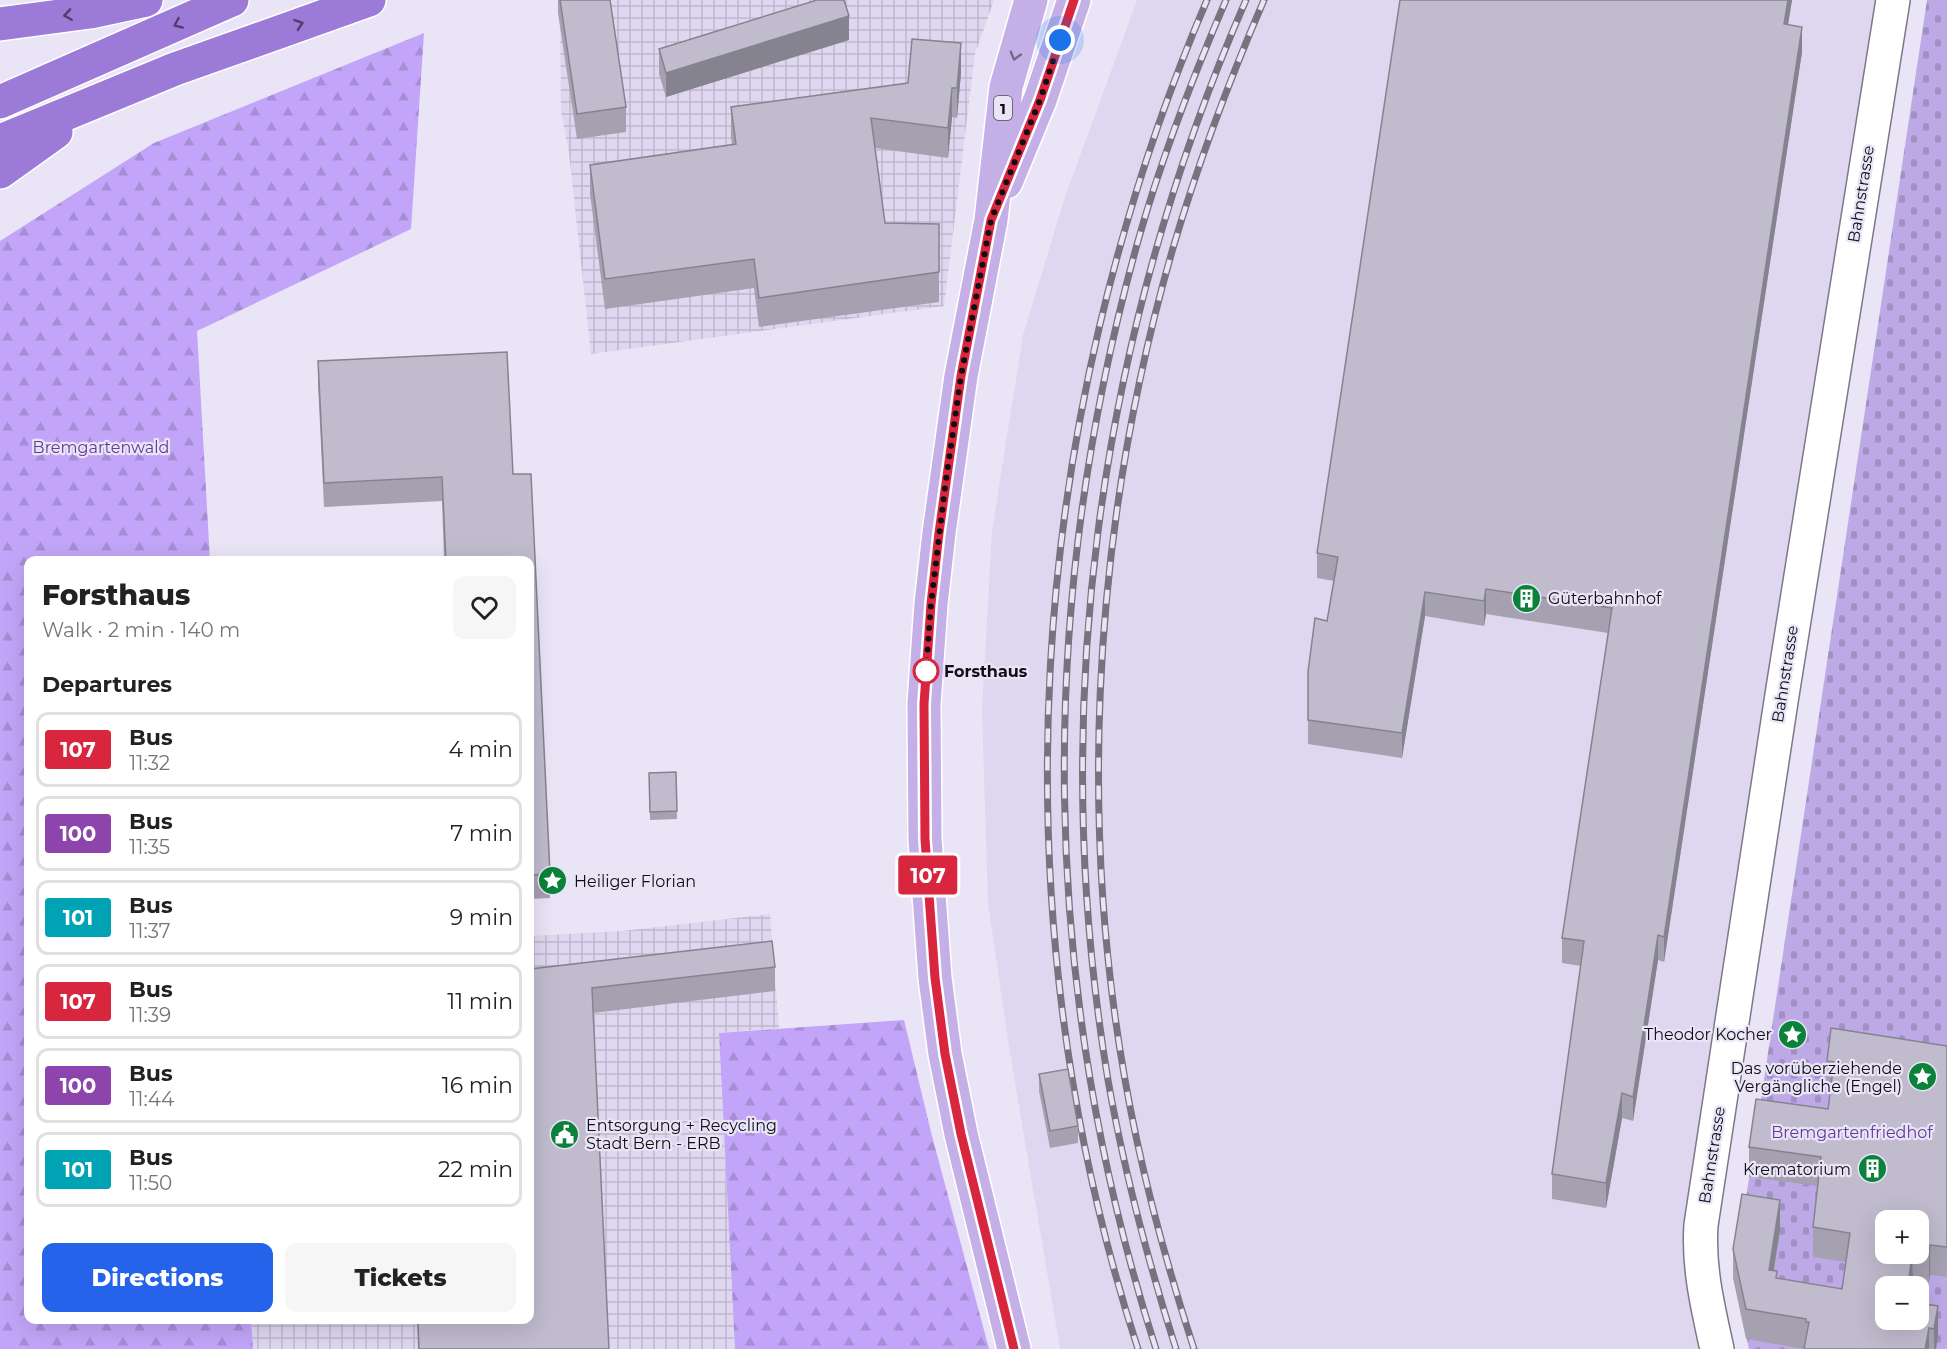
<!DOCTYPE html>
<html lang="en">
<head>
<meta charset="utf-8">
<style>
  body { margin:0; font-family:Montserrat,sans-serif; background:#f6f6f6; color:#222; height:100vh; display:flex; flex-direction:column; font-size:22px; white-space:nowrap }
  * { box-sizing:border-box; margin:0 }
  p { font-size:20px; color:#767676 }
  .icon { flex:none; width:33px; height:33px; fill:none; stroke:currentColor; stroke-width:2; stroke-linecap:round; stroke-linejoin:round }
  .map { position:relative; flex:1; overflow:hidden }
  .sheet { position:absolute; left:24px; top:556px; width:510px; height:768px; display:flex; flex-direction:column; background:#fff; border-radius:12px; box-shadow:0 6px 24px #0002 }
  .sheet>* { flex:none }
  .badge { padding:0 12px; border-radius:4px; font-size:21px; line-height:39px }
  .fabs { position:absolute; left:1875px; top:1210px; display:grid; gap:12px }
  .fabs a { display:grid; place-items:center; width:54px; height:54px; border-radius:12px; background:#fff; box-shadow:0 6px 24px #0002; font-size:30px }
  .you { position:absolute; width:30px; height:30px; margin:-15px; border:4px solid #fff; border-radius:50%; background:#1a73e8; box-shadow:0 0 0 9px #1a73e833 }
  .map>.badge { position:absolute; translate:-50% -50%; box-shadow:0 0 0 3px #fff }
  h2 { padding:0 18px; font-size:22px; line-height:54px }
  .round { display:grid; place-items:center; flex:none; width:63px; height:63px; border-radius:12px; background:#f6f6f6 }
  .head { display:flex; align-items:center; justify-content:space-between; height:102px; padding:0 18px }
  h1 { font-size:28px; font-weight:800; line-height:45px }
  .button { display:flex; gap:12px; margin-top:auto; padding:12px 18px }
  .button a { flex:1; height:69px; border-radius:12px; background:#2563eb; color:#fff; font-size:24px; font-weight:800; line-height:69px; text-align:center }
  .button a+a { background:#f6f6f6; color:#222 }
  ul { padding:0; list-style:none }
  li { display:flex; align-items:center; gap:18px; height:75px; margin:0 12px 9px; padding:0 6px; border:3px solid #e0e0e0; border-radius:12px }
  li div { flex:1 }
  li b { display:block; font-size:22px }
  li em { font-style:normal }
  li .badge { min-width:66px; font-weight:700; text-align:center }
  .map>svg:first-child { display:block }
  .built { fill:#dfd7f0 }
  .industrial { fill:url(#industrial-grid) }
  .forest { fill:url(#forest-firs) }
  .cemetery { fill:url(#cemetery-stones); fill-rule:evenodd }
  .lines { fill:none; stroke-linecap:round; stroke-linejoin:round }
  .minor-casing { stroke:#7d7889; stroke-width:36 }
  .major-casing { stroke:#fff; stroke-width:36 }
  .highway-casing { stroke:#fff; stroke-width:36 }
  .minor { stroke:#fff; stroke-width:33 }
  .major { stroke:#c4afe7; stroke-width:33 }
  .highway { stroke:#9c7ad7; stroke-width:33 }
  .rail-casing { stroke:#76727e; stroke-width:7 }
  .rail { stroke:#eae4f7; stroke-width:4.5; stroke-dasharray:14; stroke-linecap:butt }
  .wall { fill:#a5a1b0; fill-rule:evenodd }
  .shaded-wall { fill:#868390 }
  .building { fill:#c0bbcd; stroke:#868390; stroke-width:1.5 }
  .oneway { stroke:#4f3f6c }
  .oneway2 { stroke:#736788 }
  .line-casing { stroke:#fff; stroke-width:14 }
  .line { stroke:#d7263d; stroke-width:9 }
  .walk { stroke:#100e14; stroke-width:6; stroke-dasharray:0 10.8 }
  .stop-dot { fill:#fff; stroke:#d7263d; stroke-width:3 }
  .labels { text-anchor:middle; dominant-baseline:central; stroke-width:4.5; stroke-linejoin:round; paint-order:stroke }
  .shield { fill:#eae4f7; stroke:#514e58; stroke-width:1.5 }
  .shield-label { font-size:15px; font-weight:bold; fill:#100e14 }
  .street-label { font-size:16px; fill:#100e14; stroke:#eae4f7 }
  .park-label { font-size:16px; fill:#613998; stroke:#eae4f7 }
  .poi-label { font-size:16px; fill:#100e14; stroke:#eae4f7; text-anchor:start }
  .stop-label { font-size:16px; font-weight:bold; fill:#100e14; stroke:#eae4f7; text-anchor:start }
</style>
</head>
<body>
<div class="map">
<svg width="1947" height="1349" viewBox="0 0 1947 1349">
  <defs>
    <pattern id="industrial-grid" width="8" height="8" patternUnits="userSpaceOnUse" patternTransform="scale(1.5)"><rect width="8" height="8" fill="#dfd7f0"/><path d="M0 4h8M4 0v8" fill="none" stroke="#beb7cd"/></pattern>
    <pattern id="forest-firs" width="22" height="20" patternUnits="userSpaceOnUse" patternTransform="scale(1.5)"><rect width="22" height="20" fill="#c2a5f8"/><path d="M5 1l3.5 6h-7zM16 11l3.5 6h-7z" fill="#a68dd4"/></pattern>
    <pattern id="cemetery-stones" width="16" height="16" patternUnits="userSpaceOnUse" patternTransform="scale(1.5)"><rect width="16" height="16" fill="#bea9e7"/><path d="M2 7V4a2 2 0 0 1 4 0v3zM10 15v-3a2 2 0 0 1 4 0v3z" fill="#a290c5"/></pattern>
  </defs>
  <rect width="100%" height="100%" fill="#eae4f7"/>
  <!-- built -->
  <path class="built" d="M 1137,0 L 1893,0 L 1704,1203 L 1717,1349 L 1060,1349 L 1009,1047 L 988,903 L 982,710 L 992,531 L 1023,335 L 1065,197 Z"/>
  <!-- industrial -->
  <path class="industrial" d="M 585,0 L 994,0 L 975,54 L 944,306 L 591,354 L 569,153 L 561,112 L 560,4 Z
    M 770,914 L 779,1028 L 719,1033 L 735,1349 L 253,1349 L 251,1320 L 530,1320 L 530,936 L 622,931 Z"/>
  <!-- forest -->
  <path class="forest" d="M 424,33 L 411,229 L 197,331 L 210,561 L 28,561 L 28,1320 L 251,1320 L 253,1349 L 0,1349 L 0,241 L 154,143 Z
    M 904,1020 L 931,1132 L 989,1349 L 735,1349 L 719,1033 Z"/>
  <!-- cemetery -->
  <path class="cemetery" d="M 1927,0 L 1947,0 L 1947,1349 L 1749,1349 L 1734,1278 ZM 1886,1221 L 1918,1221 L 1918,1254 L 1886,1254 ZM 1886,1287 L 1918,1287 L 1918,1320 L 1886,1320 Z"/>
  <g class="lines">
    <defs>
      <path id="minor" d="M 1717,1349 C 1708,1308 1698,1267 1701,1225 L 1782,695 L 1893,0"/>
      <path id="major" d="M 1006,182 L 1040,100 L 1074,0
        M 1014,1349 L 961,1134 L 945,1054 L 935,978 L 925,839 L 924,704 L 931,604 L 939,533 L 961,376 L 991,220 L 1006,87 L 1031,0"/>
      <path id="highway" d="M 0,24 L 90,12 L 146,0
        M 0,102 L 232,0
        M 0,141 L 175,69 L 369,0
        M 0,172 L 56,132"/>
    </defs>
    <!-- minor casing -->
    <use href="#minor" class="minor-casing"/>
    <!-- major casing -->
    <use href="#major" class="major-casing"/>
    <!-- highway casing -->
    <use href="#highway" class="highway-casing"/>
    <!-- minor -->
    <use href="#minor" class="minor"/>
    <!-- major -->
    <use href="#major" class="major"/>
    <!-- highway -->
    <use href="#highway" class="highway"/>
    <defs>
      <path id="rail" d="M 1138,1349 C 994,908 1025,424 1207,0
        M 1156,1349 C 1039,986 1035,608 1138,241 C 1161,159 1192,79 1226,0
        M 1176,1349 C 1148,1261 1124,1171 1108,1080 C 1047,713 1097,340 1246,0
        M 1194,1349 C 1172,1281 1152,1211 1137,1141 C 1074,848 1090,535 1173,248 C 1198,163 1229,81 1264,0"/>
    </defs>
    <!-- rail casing -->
    <use href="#rail" class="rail-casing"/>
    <!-- rail -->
    <use href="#rail" class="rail"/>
  </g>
  <!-- wall -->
  <path class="wall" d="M 558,0 L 610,0 L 626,107 L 626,132 L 577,139 L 558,13 Z
    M 1400,0 L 1792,0 L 1788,25 L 1802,52 L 1664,962 L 1658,960 L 1633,1121 L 1622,1118 L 1606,1208 L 1552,1199 L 1552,1174 L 1581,966 L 1562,963 L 1562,938 L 1608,633 L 1486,614 L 1484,626 L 1425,616 L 1402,758 L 1308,744 L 1308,672 L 1327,621 L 1334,581 L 1317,578 L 1317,553 Z
    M 849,40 L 666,97 L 659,74 L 659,49 Z
    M 961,73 L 957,118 L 952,117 L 948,158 L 875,148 L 885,223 L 939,224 L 939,302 L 759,327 L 754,288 L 605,309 L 590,194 L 590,165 L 732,145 L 731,137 L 731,107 L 908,83 Z
    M 507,352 L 513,474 L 531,474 L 550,874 L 550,898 L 530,899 L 530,561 L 444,561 L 442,501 L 324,507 L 318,384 L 318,361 Z
    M 676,772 L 677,819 L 650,820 L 649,773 Z
    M 775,967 L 775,991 L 593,1013 L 609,1349 L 418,1349 L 417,1320 L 530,1320 L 530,969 Z
    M 1947,1046 L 1947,1277 L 1930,1275 L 1929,1282 L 1913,1280 L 1886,1320 L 1918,1303 L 1938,1336 L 1936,1349 L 1804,1349 L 1746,1339 L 1733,1278 L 1733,1249 L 1780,1230 L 1774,1270 L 1777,1279 L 1842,1289 L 1846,1262 L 1813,1257 L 1813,1227 L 1818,1186 L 1749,1177 L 1749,1147 L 1828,1109 L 1830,1091 L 1827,1090 L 1827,1061 ZM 1918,1221 L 1918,1254 L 1886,1254 Z
    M 1039,1074 L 1078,1126 L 1078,1143 L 1050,1148 L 1039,1091 Z"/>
  <!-- shaded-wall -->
  <path class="shaded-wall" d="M 1788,0 L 1792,0 L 1784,49 L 1784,24 Z
    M 849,16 L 849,40 L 666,97 L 666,73 Z
    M 1802,27 L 1802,52 L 1664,962 L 1664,937 Z
    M 961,43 L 961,73 L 957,118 L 957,88 Z
    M 952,88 L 952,117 L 948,158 L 948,128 Z
    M 1486,589 L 1486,614 L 1484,626 L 1484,601 Z
    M 1425,592 L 1425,616 L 1402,758 L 1402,733 Z
    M 1658,935 L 1658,960 L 1633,1121 L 1633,1097 Z
    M 1622,1093 L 1622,1118 L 1606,1208 L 1606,1183 Z
    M 1780,1200 L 1780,1230 L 1769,1299 L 1769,1270 Z
    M 1930,1245 L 1930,1275 L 1929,1282 L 1929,1252 Z
    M 1912,1254 L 1913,1280 L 1912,1287 L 1908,1287 Z
    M 1938,1306 L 1938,1336 L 1936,1349 L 1934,1349 L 1934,1329 Z
    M 1929,1328 L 1929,1349 L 1925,1349 Z"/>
  <!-- building -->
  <path class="building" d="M 560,0 L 610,0 L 626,107 L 577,114 Z
    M 817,0 L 844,0 L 849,16 L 666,73 L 659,49 Z
    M 1400,0 L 1788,0 L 1784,24 L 1802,27 L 1664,937 L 1658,935 L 1633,1097 L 1622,1093 L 1606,1183 L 1552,1174 L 1584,941 L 1562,938 L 1612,608 L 1486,589 L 1484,601 L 1425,592 L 1402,733 L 1308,720 L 1308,672 L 1315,618 L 1327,621 L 1338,557 L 1317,553 Z
    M 912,39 L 961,43 L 957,88 L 952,88 L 948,128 L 871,118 L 885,223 L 939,224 L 939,272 L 759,298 L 754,259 L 605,279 L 590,165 L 736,144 L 731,107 L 908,83 Z
    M 507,352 L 513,474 L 531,474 L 550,874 L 530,875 L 530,561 L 446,561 L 442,477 L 324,483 L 318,361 Z
    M 676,772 L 677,811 L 650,812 L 649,773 Z
    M 772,941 L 775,967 L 592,988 L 609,1349 L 419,1349 L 418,1320 L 530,1320 L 530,969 Z
    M 1831,1028 L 1947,1046 L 1947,1247 L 1930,1245 L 1929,1252 L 1918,1251 L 1918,1221 L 1886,1221 L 1886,1254 L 1912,1254 L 1908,1287 L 1886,1287 L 1886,1320 L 1918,1320 L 1918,1303 L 1938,1306 L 1934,1329 L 1929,1328 L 1925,1349 L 1804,1349 L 1809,1322 L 1806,1322 L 1806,1319 L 1746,1309 L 1733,1249 L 1742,1194 L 1780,1200 L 1769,1270 L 1777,1271 L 1776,1278 L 1842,1289 L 1850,1233 L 1813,1227 L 1821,1157 L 1749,1147 L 1756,1099 L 1828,1109 L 1834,1062 L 1827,1061 Z
    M 1068,1069 L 1078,1126 L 1050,1131 L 1039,1074 Z"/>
  <!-- one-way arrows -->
  <defs><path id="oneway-chevron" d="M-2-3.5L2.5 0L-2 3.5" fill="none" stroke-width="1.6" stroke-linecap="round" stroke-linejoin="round" transform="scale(1.5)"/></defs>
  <g class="oneway">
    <use href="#oneway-chevron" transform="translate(68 15) rotate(171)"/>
    <use href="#oneway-chevron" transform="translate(178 24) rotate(156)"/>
    <use href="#oneway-chevron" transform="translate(299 24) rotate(-19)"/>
  </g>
  <use class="oneway2" href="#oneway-chevron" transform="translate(1015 56) rotate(106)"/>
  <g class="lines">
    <defs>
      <path id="line" d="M 1014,1349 L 961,1134 L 945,1054 L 935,978 L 925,839 L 924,704 L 931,604 L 939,533 L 961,376 L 991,220 L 1040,100 L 1074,0"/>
    </defs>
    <!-- line casing -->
    <use href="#line" class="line-casing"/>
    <!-- line -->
    <use href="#line" class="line"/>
    <!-- walk -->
    <path class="walk" d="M 926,671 L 931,604 L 945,487 L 961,376 L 991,220 L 1040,100 L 1060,40"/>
  </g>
  <!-- icons -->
  <defs>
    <symbol id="building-disc" viewBox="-11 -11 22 22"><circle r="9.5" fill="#0a823a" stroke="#eae4f7"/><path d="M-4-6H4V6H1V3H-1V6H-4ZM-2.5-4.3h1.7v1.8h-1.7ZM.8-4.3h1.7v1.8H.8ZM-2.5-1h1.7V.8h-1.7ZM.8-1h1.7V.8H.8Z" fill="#fff"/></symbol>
    <symbol id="sight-disc" viewBox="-11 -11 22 22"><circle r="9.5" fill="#0a823a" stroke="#eae4f7"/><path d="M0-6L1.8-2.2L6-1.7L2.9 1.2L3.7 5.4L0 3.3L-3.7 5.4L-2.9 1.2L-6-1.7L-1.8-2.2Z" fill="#fff"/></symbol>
    <symbol id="civic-disc" viewBox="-11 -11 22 22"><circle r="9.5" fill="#0a823a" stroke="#eae4f7"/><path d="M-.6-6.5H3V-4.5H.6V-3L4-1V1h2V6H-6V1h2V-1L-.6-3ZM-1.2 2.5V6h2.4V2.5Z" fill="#fff"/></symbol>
  </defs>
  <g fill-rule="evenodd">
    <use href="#building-disc" x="1510" y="582" width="33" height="33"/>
    <use href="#sight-disc" x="536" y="864" width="33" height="33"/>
    <use href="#sight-disc" x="1776" y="1018" width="33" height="33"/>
    <use href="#sight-disc" x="1906" y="1060" width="33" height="33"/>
    <use href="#civic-disc" x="548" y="1118" width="33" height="33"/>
    <use href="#building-disc" x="1856" y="1152" width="33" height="33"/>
  </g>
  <!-- markers -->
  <circle class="stop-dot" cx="926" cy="671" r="12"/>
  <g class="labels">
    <!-- shield labels -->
    <rect class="shield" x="994" y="96" width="18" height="24" rx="4.5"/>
    <g class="shield-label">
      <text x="1003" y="108">1</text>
    </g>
    <!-- street labels -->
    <g class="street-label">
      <text transform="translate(1861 194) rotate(-81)">Bahnstrasse</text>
      <text transform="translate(1785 674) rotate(-81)">Bahnstrasse</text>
      <text transform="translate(1712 1155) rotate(-81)">Bahnstrasse</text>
    </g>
    <!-- park labels -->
    <g class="park-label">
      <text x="101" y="447">Bremgartenwald</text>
      <text x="1852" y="1132">Bremgartenfriedhof</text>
    </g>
    <!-- poi labels -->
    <g class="poi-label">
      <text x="1548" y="598">Güterbahnhof</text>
      <text x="574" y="881">Heiliger Florian</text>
      <text x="1772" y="1034" text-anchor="end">Theodor Kocher</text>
      <text x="1902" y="1068" text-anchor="end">Das vorüberziehende<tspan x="1902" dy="18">Vergängliche (Engel)</tspan></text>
      <text x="586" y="1125">Entsorgung + Recycling<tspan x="586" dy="18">Stadt Bern - ERB</tspan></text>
      <text x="1851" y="1169" text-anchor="end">Krematorium</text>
    </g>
    <!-- stop labels -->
    <g class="stop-label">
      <text x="944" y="671">Forsthaus</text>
    </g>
  </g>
</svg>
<div class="fabs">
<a>+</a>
<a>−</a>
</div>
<div class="you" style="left:1060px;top:40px"></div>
<b class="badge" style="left:928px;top:875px;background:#d7263d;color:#fff">107</b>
<section class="sheet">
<div class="head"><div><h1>Forsthaus</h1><p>Walk · 2 min · 140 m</p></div><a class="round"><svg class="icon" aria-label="heart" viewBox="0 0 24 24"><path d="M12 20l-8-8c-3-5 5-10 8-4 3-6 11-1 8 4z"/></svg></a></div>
<h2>Departures</h2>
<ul>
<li><span class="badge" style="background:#d7263d;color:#fff">107</span><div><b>Bus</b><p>11:32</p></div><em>4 min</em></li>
<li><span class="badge" style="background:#8e44ad;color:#fff">100</span><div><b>Bus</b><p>11:35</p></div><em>7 min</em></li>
<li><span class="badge" style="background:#00a3b4;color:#fff">101</span><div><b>Bus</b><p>11:37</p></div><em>9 min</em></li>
<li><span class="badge" style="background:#d7263d;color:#fff">107</span><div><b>Bus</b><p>11:39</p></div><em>11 min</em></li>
<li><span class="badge" style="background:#8e44ad;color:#fff">100</span><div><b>Bus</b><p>11:44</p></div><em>16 min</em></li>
<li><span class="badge" style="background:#00a3b4;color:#fff">101</span><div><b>Bus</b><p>11:50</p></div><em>22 min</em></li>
</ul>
<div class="button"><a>Directions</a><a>Tickets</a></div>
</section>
</div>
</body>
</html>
